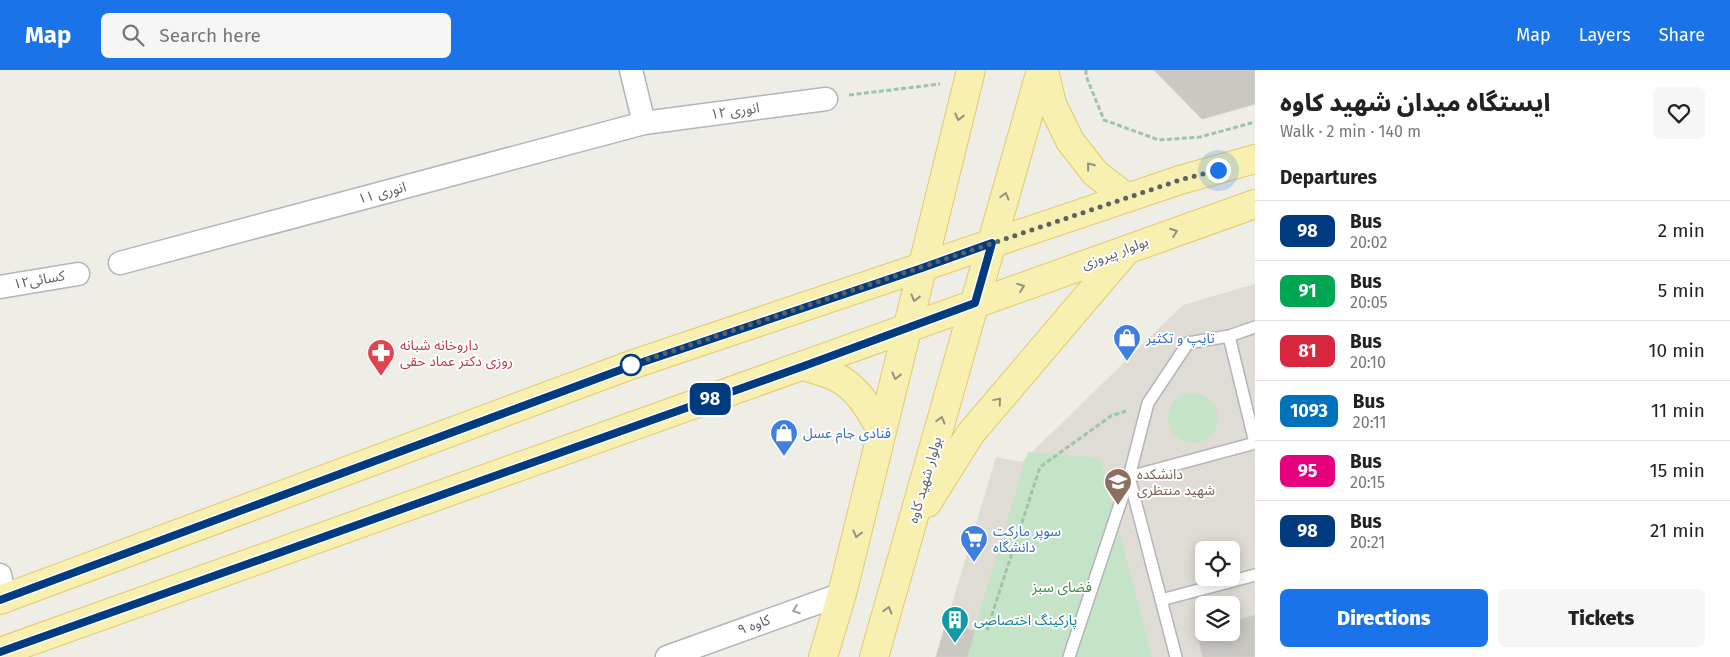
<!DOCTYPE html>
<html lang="en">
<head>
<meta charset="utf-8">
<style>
  body { margin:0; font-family:"Fira Sans","Noto Sans Arabic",sans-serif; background:#f6f6f6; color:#222; height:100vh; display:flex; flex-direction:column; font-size:19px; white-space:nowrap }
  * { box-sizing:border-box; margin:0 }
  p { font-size:16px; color:#767676 }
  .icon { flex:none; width:28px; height:28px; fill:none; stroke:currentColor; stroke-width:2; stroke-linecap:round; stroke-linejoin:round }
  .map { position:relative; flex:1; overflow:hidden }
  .panel { display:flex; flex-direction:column; background:#fff; width:475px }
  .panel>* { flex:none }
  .badge { padding:0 10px; border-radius:8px; font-size:18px; line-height:32px }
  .tools { position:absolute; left:1195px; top:471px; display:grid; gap:10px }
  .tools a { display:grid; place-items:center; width:45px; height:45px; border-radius:8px; background:#fff; box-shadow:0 2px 12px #0003; font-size:25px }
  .you { position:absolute; width:25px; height:25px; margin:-12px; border:4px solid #fff; border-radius:50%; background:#1a73e8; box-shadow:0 0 0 8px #1a73e833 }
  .map>.badge { position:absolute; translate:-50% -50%; box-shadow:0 0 0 2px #fff }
  h2 { padding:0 25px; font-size:19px; line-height:45px }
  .round { display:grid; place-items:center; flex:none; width:52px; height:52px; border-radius:8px; background:#f6f6f6 }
  .overview { display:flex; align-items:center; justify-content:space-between; height:85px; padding:0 25px }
  h1 { font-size:24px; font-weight:800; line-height:38px }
  .action { display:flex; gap:10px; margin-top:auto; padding:10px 25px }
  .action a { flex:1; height:58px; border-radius:8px; background:#1a73e8; color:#fff; font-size:20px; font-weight:800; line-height:58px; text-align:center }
  .action a+a { background:#f6f6f6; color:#222 }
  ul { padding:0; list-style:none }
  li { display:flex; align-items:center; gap:15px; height:60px; padding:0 25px; border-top:1px solid #e0e0e0 }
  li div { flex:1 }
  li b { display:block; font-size:19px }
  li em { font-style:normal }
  li .badge { min-width:55px; font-weight:700; text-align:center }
  header { display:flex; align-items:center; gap:30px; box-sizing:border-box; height:70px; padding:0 25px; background:#1a73e8; color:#fff }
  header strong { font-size:24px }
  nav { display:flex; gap:28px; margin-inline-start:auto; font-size:18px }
  .search { width:350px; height:45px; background:#f6f6f6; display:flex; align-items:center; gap:12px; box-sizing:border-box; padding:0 18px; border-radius:8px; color:#767676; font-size:19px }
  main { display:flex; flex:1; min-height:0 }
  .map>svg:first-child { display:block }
  .education { fill:#dedcd4; fill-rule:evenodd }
  .green { fill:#c5e3c6 }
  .building { fill:#cac8c2; stroke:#d2cfc5 }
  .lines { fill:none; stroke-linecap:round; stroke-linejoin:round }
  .service-casing { stroke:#b3b5b9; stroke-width:14 }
  .minor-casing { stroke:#b3b5b9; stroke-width:25 }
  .primary-casing { stroke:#e4c969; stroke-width:30 }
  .path { stroke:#9ec4ac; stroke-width:3; stroke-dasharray:5 2.5; stroke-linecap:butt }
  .service { stroke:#fff; stroke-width:11 }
  .minor { stroke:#fff; stroke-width:22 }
  .primary { stroke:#f7f0b1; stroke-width:28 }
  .oneway { stroke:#939280 }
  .oneway2 { stroke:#9ea0a3 }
  .line-casing { stroke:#fff; stroke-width:11 }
  .line { stroke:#003b80; stroke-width:8 }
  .walk { stroke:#5d6065; stroke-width:5; stroke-dasharray:0 9 }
  .stop-dot { fill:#fff; stroke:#003b80; stroke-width:2.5 }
  .labels { text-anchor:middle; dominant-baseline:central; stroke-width:4; stroke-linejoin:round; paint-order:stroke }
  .street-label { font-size:14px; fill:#5d6065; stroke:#fff }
  .shop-label { font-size:14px; fill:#366cbe; stroke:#fff; text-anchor:start }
  .health-label { font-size:14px; fill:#be3a42; stroke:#fff; text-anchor:start }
  .education-label { font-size:14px; fill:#785e54; stroke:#fff; text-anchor:start }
  .park-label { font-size:14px; fill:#3e8345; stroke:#fff }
  .culture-label { font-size:14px; fill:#0d838f; stroke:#fff; text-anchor:start }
</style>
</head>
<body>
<header>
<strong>Map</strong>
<div class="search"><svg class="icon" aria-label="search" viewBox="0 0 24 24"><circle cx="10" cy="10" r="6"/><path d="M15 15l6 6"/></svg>Search here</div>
<nav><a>Map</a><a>Layers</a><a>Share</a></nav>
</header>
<main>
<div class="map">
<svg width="1255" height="587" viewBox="0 0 1255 587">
  <rect width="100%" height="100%" fill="#eeede6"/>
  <!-- education -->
  <path class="education" d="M 1255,214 L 1255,587 L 936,587 L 996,387 L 1022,392 L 1183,235 ZM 1204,480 L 1231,480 L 1231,508 L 1204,508 ZM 1204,535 L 1231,535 L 1231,562 L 1204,562 Z"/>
  <!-- green -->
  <path class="green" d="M1168 348a25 25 0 1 1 50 0a25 25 0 1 1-50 0Z
    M 1028,382 L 1100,388 L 1152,587 L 966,587 Z"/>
  <!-- building -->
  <path class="building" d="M 1154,0 L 1255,0 L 1255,34 L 1202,49 Z
    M 1255,545 L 1255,587 L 1203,587 L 1196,561 L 1204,559 L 1204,562 L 1231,562 L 1231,552 Z
    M 946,553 L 975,561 L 967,587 L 936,587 Z"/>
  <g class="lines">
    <defs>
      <path id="service" d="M 1229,266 L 1255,373
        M 1129,407 L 1176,587
        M 1129,407 L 1255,373
        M 1161,530 L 1255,505
        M 1069,587 L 1129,407 L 1148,333 L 1188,273 L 1229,266 L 1255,257"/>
      <path id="minor" d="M 631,0 L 644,53
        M 120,193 L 644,53 L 826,29
        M 0,217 L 78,204
        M 0,505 L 5,528
        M 667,587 L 842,524"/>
      <path id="primary" d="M 1044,0 L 1052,34 L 1070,71 L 1095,103 L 1127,128
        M 803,296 C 813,299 824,302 834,306 C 858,317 870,340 882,362
        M 927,433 L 971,363 L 1126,181
        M 0,530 L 631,295 L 1180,110 L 1255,89
        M 0,582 L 1255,134
        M 823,587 L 842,524 L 971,0
        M 874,587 L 1041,0"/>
    </defs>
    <!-- service casing -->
    <use href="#service" class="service-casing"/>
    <!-- minor casing -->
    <use href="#minor" class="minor-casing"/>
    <!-- primary casing -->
    <use href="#primary" class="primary-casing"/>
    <!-- path -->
    <path class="path" d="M 1086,0 L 1086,6 L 1104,50 L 1159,70 L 1200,67 L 1255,52
      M 849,25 L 940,14
      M 987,560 L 1040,397 L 1111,346 L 1126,341"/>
    <!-- service -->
    <use href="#service" class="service"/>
    <!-- minor -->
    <use href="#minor" class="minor"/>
    <!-- primary -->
    <use href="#primary" class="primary"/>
  </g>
  <!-- one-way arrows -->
  <defs><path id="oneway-chevron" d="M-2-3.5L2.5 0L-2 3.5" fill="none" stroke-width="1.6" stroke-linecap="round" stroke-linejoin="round" transform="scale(1.25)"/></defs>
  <g class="oneway">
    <use href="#oneway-chevron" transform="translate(959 47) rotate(104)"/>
    <use href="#oneway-chevron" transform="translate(1090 96) rotate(-129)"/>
    <use href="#oneway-chevron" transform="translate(1005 126) rotate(-74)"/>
    <use href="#oneway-chevron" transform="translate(1174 162) rotate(-20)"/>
    <use href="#oneway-chevron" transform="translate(1021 217) rotate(-20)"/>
    <use href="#oneway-chevron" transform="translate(915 228) rotate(104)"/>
    <use href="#oneway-chevron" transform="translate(896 306) rotate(104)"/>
    <use href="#oneway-chevron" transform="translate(998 331) rotate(-50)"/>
    <use href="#oneway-chevron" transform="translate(941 350) rotate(-74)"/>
    <use href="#oneway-chevron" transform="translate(857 464) rotate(104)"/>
    <use href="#oneway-chevron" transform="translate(888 540) rotate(-74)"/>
  </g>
  <use class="oneway2" href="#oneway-chevron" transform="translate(796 540) rotate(160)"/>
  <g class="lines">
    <defs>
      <path id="line" d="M 0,530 L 631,296 L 922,198 L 992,173 L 975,233 L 804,296 L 0,582"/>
    </defs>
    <!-- line casing -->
    <use href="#line" class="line-casing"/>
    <!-- line -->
    <use href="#line" class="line"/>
    <!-- walk -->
    <path class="walk" d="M 631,295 L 1180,110 L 1218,100"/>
  </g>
  <!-- icons -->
  <defs>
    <symbol id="shop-pin" viewBox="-11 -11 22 30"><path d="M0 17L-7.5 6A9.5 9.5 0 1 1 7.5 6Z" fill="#3f7fe0" stroke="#fff"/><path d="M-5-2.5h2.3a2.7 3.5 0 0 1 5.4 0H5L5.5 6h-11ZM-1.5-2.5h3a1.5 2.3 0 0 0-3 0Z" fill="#fff"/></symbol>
    <symbol id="pharmacy-pin" viewBox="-11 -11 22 30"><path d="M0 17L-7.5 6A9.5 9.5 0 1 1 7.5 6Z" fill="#e0444e" stroke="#fff"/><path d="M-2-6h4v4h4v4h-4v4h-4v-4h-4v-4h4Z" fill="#fff"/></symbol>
    <symbol id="university-pin" viewBox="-11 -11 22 30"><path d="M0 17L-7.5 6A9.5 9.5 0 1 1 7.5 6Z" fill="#8d6e63" stroke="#fff"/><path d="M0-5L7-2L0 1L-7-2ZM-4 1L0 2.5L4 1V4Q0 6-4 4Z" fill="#fff"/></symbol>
    <symbol id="supermarket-pin" viewBox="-11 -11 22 30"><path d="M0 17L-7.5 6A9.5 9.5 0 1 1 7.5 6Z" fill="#3f7fe0" stroke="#fff"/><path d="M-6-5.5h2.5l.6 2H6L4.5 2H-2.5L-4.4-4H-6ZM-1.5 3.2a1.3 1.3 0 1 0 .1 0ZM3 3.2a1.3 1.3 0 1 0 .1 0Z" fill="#fff"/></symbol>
    <symbol id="building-pin" viewBox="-11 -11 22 30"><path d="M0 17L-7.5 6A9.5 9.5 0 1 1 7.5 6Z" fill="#0f9aa8" stroke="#fff"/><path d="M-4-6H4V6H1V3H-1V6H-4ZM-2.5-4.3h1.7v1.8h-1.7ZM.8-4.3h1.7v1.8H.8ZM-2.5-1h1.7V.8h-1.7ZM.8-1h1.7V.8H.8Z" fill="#fff"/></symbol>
  </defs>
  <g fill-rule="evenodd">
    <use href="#shop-pin" x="1111" y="252" width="32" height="43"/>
    <use href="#pharmacy-pin" x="365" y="267" width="32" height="43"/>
    <use href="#shop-pin" x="768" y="347" width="32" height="43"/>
    <use href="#university-pin" x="1102" y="396" width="32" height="43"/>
    <use href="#supermarket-pin" x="958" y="453" width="32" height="43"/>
    <use href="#building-pin" x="939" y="534" width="32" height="43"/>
  </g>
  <!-- markers -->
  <circle class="stop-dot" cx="631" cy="295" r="10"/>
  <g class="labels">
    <!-- street labels -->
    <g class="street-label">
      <text transform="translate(735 41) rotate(-8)">انوری ۱۲</text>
      <text transform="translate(382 123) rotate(-15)">انوری ۱۱</text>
      <text transform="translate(1115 183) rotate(-20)">بولوار پیروزی</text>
      <text transform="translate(39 210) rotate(-10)">کسائی۱۲</text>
      <text transform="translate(925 410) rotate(-74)">بولوار شهید کاوه</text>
      <text transform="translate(754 555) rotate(-20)">کاوه ۹</text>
    </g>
    <!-- shop labels -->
    <g class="shop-label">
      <text x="1146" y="268">تایپ و تکثیر</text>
      <text x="803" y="363">قنادی جام عسل</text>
      <text x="993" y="461">سوپر مارکت<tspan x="993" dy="16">دانشگاه</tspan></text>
    </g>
    <!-- health labels -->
    <g class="health-label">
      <text x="400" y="275">داروخانه شبانه<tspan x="400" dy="16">روزی دکتر عماد حقی</tspan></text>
    </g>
    <!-- education labels -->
    <g class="education-label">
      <text x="1137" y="404">دانشکده<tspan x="1137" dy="16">شهید منتظری</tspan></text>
    </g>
    <!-- park labels -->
    <g class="park-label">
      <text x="1062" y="517">فضای سبز</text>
    </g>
    <!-- culture labels -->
    <g class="culture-label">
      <text x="974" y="550">پارکینگ اختصاصی</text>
    </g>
  </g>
</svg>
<div class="tools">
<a><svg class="icon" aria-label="locate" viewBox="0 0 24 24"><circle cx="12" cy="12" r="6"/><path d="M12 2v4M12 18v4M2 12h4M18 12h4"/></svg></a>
<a><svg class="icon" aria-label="layers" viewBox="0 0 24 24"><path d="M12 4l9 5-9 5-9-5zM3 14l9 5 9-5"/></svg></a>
</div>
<div class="you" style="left:1218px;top:100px"></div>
<b class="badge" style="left:710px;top:329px;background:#003b80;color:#fff">98</b>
</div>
<section class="panel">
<div class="overview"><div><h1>ایستگاه میدان شهید کاوه</h1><p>Walk · 2 min · 140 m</p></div><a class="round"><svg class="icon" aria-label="heart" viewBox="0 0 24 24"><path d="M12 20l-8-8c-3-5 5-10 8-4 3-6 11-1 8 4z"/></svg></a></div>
<h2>Departures</h2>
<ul>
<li><span class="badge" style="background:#003b80;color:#fff">98</span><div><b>Bus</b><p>20:02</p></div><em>2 min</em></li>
<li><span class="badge" style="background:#00a651;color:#fff">91</span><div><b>Bus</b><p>20:05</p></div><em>5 min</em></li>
<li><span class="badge" style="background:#d7263d;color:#fff">81</span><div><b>Bus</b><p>20:10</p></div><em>10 min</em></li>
<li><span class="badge" style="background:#0072bc;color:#fff">1093</span><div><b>Bus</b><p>20:11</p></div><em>11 min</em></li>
<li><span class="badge" style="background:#e6007e;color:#fff">95</span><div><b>Bus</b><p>20:15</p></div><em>15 min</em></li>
<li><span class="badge" style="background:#003b80;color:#fff">98</span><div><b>Bus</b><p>20:21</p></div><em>21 min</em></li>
</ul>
<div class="action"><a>Directions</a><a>Tickets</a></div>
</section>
</main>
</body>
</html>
